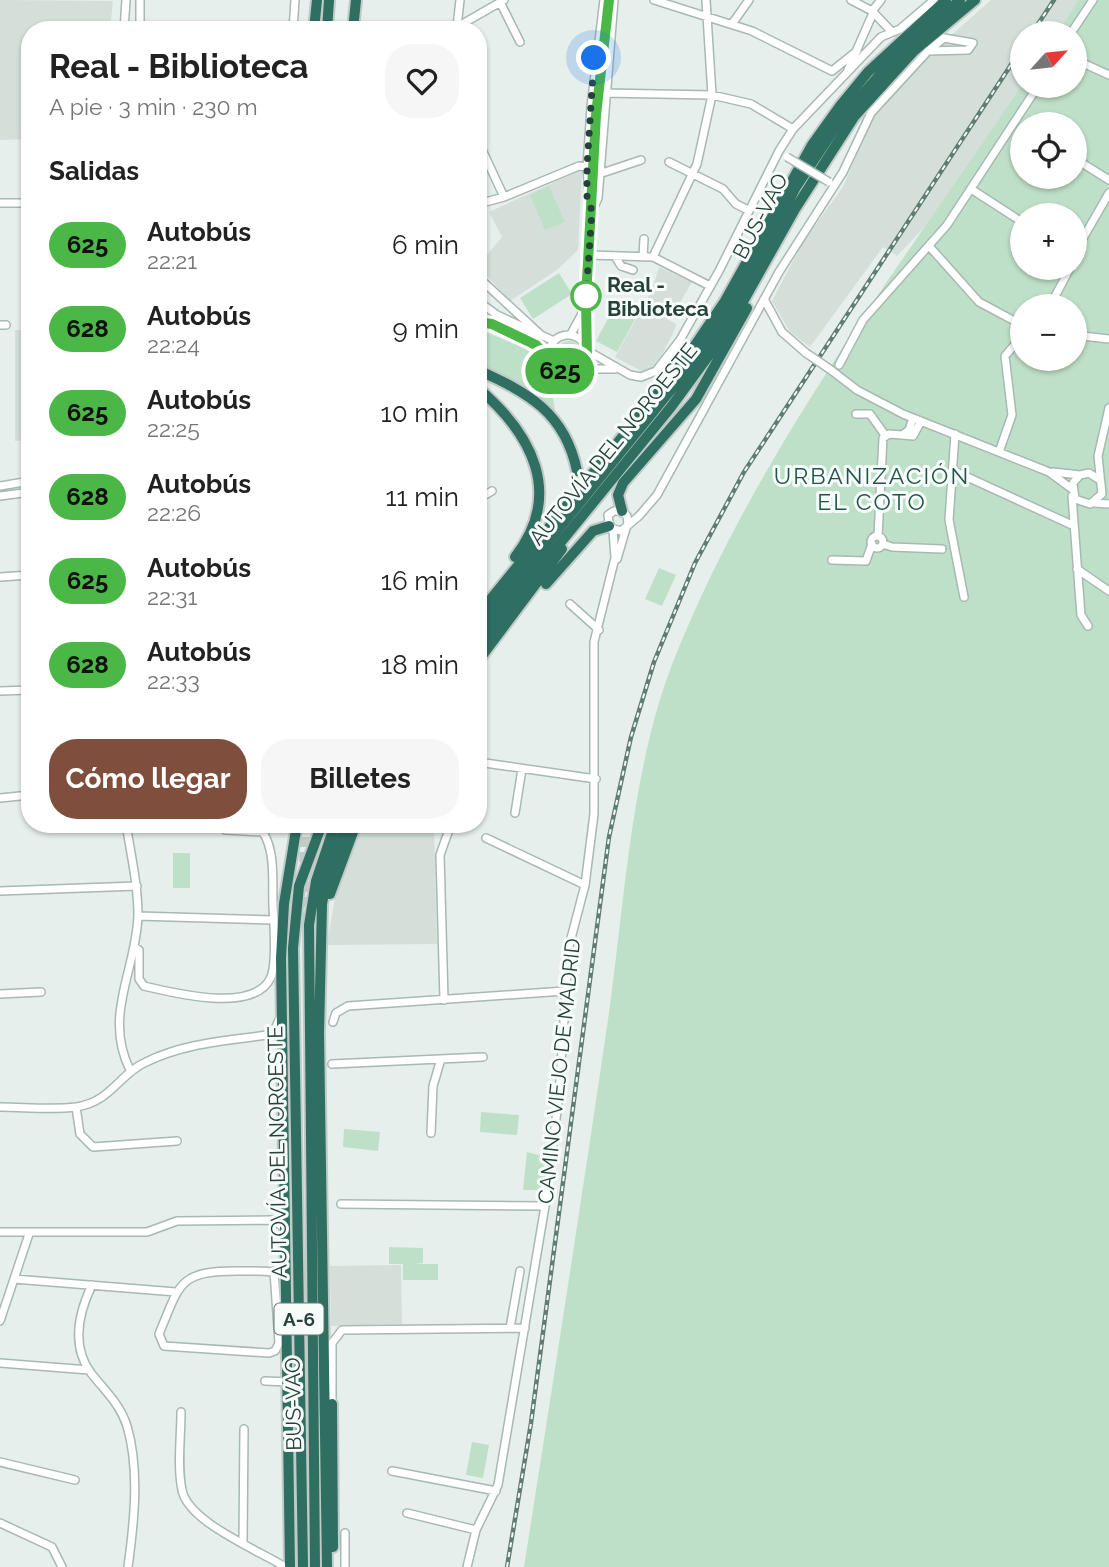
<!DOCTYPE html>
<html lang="es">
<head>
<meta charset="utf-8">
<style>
  body { margin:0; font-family:Raleway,sans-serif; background:#f6f6f6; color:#222; height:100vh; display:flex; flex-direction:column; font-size:26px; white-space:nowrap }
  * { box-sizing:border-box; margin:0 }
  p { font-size:23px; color:#767676 }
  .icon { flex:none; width:38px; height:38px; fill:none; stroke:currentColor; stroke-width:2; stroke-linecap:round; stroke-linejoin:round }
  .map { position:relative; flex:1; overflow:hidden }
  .panel { position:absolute; left:21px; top:21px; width:466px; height:812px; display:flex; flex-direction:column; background:#fff; border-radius:28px; box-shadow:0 2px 5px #0004 }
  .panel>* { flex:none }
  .badge { padding:0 14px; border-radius:23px; font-size:24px; line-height:46px }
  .needle { width:46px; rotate:63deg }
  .fabs { position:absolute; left:1010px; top:21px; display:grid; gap:14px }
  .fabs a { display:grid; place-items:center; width:77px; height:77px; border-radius:50%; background:#fff; box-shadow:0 2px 5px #0004; font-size:35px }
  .you { position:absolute; width:35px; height:35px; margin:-18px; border:5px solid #fff; border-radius:50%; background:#1a73e8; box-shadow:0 0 0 10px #1a73e833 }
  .map>.badge { position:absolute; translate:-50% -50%; box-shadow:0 0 0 4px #fff }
  h2 { padding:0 28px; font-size:26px; line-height:63px }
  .round { display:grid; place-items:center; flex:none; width:74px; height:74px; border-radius:28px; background:#f6f6f6 }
  .head { display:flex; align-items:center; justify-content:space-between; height:119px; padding:0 28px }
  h1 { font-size:33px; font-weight:700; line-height:52px }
  .cta { display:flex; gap:14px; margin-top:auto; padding:14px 28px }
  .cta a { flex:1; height:80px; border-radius:28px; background:#804e3d; color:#fff; font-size:28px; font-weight:700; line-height:80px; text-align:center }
  .cta a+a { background:#f6f6f6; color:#222 }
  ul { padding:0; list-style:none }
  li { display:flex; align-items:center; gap:21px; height:84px; padding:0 28px }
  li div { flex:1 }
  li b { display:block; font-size:26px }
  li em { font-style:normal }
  li .badge { min-width:77px; font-weight:700; text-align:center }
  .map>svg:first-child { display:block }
  .built { fill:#d4dfda }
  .green { fill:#bfe0c8; fill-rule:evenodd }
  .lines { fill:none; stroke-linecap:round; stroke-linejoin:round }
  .minor-tunnel { stroke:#bfccc8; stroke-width:7; stroke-dasharray:7 3.5; stroke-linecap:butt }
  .highway-tunnel { stroke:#bfccc8; stroke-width:10; stroke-dasharray:10 5; stroke-linecap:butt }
  .minor-casing { stroke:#a8b8b2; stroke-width:10 }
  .highway-casing { stroke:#c2cac8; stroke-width:14 }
  .minor { stroke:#fff; stroke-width:7 }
  .highway { stroke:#2f6f62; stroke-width:10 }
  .rail-casing { stroke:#5f7d75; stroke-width:4.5 }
  .rail { stroke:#f7fbf9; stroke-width:2; stroke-dasharray:5; stroke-linecap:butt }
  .minor-bridge-casing { stroke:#a8b8b2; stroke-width:10; stroke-linecap:butt }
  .minor-bridge { stroke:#fff; stroke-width:7 }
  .line-casing { stroke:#fff; stroke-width:16 }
  .line { stroke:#4ab747; stroke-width:10 }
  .walk { stroke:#24423a; stroke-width:7; stroke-dasharray:0 12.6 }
  .stop-dot { fill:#fff; stroke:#4ab747; stroke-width:3.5 }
  .labels { text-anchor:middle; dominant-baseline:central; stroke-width:6; stroke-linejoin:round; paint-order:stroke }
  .shield { fill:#f7fbf9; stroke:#637a73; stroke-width:2 }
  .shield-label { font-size:19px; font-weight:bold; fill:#24423a }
  .street-label { font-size:21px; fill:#24423a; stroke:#f7fbf9 }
  .stop-label { font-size:21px; font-weight:bold; fill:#24423a; stroke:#f7fbf9; text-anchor:start }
  .neighbourhood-label { font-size:23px; letter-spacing:2px; fill:#1f5548; stroke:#f7fbf9 }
</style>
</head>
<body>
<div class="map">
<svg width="1109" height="1567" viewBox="0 0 1109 1567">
  <rect width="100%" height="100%" fill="#e6efeb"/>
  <!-- built -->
  <path class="built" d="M 0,0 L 113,1 L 110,30 L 30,30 L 30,139 L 0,140 Z
    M 991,0 L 1091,0 L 1070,33 L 1022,33 L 1022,86 L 968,181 L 897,256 L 883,247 L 810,347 L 790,332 L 772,301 L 803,242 L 843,187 L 873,115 L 928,56 Z
    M 579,171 L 582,172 L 578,250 L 557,270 L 510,301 L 478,266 L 502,237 L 489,212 Z
    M 22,212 L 30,212 L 30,440 L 15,441 L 15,330 L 24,330 L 28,288 L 23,287 L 26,254 Z
    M 659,267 L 692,282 L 677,308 L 673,307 L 667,319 L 676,324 L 675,329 L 662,355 L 647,374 L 615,357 L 652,290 Z
    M 361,824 L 434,824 L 437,944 L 327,945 L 338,879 Z
    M 401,1265 L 402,1324 L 331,1326 L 330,1266 Z"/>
  <!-- green -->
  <path class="green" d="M 1079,0 L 1109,0 L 1109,1567 L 524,1567 C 553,1382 582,1198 609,1013 C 625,897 632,760 677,652 C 762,444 898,270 1022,85 L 1074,86 L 1074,33 L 1057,33 ZM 1022,124 L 1074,124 L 1074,177 L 1022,177 ZM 1022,215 L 1074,215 L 1074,268 L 1022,268 ZM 1022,306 L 1074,306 L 1074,359 L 1022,359 Z
    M 549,186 L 565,222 L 545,230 L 530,195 Z
    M 559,273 L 572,294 L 533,319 L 520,298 Z
    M 618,300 L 639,312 L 617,352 L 596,341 Z
    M 486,332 C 538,355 547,349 555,410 L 536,393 L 478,363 L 478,333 Z
    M556 354a13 13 0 1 1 26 0a13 13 0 1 1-26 0Z
    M 659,568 L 676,575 L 662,606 L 645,599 Z
    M 173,853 L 190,853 L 190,888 L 173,888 Z
    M 481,1112 L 519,1115 L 517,1135 L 480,1132 Z
    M 344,1129 L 380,1132 L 378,1151 L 343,1147 Z
    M 527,1152 L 546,1157 L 541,1190 L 523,1190 Z
    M 389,1247 L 423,1248 L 423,1263 L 415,1264 L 438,1264 L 438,1280 L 403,1280 L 403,1264 L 389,1264 Z
    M 472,1442 L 489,1445 L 483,1478 L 466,1475 Z"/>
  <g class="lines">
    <!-- minor-tunnel -->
    <path class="minor-tunnel" d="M 605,31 L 609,0"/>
    <!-- highway-tunnel -->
    <path class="highway-tunnel" d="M 303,922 L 305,824"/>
    <defs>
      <path id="minor" d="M 140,0 L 140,30
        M 654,0 L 752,31 L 832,71 L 857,51
        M 851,0 L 872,11 L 892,32
        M 500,2 L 520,42
        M 872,11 L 881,0
        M 732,24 L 749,0
        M 457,27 L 460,0
        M 124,30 L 126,0
        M 293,30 L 295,0
        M 452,30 L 504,0
        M 1071,33 L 1093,0
        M 944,38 L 973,43 L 968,50 L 928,51 Z
        M 1074,59 L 1109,75
        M 848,70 L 873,13
        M 604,93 L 712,95 L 751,104 L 793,129
        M 478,141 L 504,197
        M 1074,158 L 1109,180
        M 669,162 L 723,189 L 736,204 L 748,210
        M 599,174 L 641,160
        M 971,189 L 1022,222
        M 0,203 L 30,203
        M 478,204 L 504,197 L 579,166 L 587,167
        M 590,204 L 587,167 L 591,107 L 604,0
        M 594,207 L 598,198 L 614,0
        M 929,246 L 979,302 L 1022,325
        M 1074,254 L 1109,193
        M 589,255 L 653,257 L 710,286
        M 615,256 L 621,266 L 633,270
        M 643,257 L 644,239
        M 653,257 L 697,164 L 712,95 L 706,0
        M 478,277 L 541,335
        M 478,294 L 482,304 L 478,317
        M 764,299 L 782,332 L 806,353
        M 482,304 L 497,315 L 554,341
        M 1050,306 L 1070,268
        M 478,322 C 503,326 529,340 549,356
        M 0,325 L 6,325
        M 571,334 L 583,312 L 586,298 L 596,115 L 605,31
        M549 354a19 19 0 1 1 38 0a19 19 0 1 1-38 0Z
        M 1074,335 L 1109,339
        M 585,344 L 589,325 L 587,306
        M 588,351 L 630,375 L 641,377 L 656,371 L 680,340 L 719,271 L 779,151 L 793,129 L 881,37 L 900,29 L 934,0
        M 839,365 L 863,320 L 947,225 L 1038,86
        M 581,369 L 615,369
        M 831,370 L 857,390 L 903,414 L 1049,472 L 1072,489
        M 856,414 L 870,414 L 885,435
        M 913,418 L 909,430 L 902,435 L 913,436 L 921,421
        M 955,434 L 949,520 L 964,597
        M 999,452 L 1012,415 L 1005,356 L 1017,342 L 1022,328
        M 952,470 L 1072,525
        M 1053,472 L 1080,475
        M 1100,480 L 1089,473 L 1080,475 L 1073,483 L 1075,499 L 1090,504 L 1102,494 L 1098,456 L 1109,408
        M 0,486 L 30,481
        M 0,496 L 30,492
        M 1072,496 L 1081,615 L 1088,626
        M 478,499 L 492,491
        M 1094,503 L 1109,504
        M 628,524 L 627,516 L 622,511 L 614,511 L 608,515 L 610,528 L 621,531 L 639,516 L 657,495 L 779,272 L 843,172 L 871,113 L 928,51
        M 878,536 L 883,438 L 889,434 L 902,435
        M871 542a6 6 0 1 1 12 0a6 6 0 1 1-12 0Z
        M 883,544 L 892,547 L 942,549
        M 617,559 L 627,525
        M 832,560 L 866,561 L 872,544
        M 1077,569 L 1109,591
        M 0,577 L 30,575
        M 570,604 L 599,630
        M 0,691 L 30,690
        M 478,762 L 596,779
        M 0,798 L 30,795
        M 515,813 L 522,769
        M 126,824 C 131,855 138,885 138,916 C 136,971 103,1015 130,1070
        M 220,824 L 225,830 L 263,832
        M 486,838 L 585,885
        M 0,891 L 137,886
        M 138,916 L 274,920
        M 135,947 L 139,950 L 139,979 L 144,986 C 174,993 255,1014 271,977 C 277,962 274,924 273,907 C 272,883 276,853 263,832 L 265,824
        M 0,994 L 41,992
        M 444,1000 L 440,855 L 451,824
        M 333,1022 L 336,1013 L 348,1006 L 564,991
        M 332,1064 L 483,1057
        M 0,1107 C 24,1107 51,1110 76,1107 C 111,1102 119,1074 146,1062 C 185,1043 225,1041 267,1035 L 274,1031 L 279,1020
        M 76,1107 L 80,1134 L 93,1147 L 177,1141
        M 431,1133 L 433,1086 L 441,1059
        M 341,1204 L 545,1206
        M 0,1232 L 147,1232 L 177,1221 L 272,1220 L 284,1227
        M 274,1271 L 279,1343 L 275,1351 L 269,1353 L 164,1346 L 159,1334 C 180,1284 178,1271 237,1271 C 254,1271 270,1270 286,1275
        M 14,1279 L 176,1292
        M 92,1285 C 79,1312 71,1346 91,1373 C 105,1391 120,1404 127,1426 C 140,1470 134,1523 128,1567
        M 0,1321 L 29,1234
        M 510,1328 L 520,1271
        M 0,1363 L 89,1370
        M 265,1381 L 289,1382
        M 332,1404 L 332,1343 L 342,1330 L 525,1328
        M 181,1412 C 181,1437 177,1466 182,1490 C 188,1522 258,1550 285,1567
        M 0,1462 L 75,1480
        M 392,1471 L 496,1491
        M 407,1513 L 476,1530
        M 0,1523 L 52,1547 L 62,1567
        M 243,1542 L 244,1429
        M 345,1567 L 345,1533
        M 467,1567 L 476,1530 L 498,1485 L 545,1206 L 559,1095 L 569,946 L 585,885 L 594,814 L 594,642 L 615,558 L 613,530"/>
      <path id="highway" d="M 314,30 L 317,0
        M 327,30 L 329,0
        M 353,30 L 356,0
        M 478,370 C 529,393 565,413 577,471
        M 478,388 C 532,434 564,494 515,557
        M 622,511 L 618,495 L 623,483 L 696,399 L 747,308
        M 546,584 L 593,531 L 609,526
        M 478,615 L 687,357 L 725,301 L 812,145 L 840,106 L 868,72 L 946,0
        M 478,629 L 703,350 L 743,287 L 796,187 L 841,119 L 897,55 L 960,0
        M 478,644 L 671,407 L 726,332 L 795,209 L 854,117 L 914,51 L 975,0
        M 478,661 L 562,549
        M 330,894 L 356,824
        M 332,1404 L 333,1547
        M 290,1567 L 281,958 L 284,904 L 297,824
        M 303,1567 L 293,948 L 299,886 L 322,824
        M 315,1567 L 309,925 L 316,881 L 335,824
        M 327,1567 L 319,1033 L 322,904 L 327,876 L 346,824"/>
    </defs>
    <!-- minor casing -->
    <use href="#minor" class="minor-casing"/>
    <!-- highway casing -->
    <use href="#highway" class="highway-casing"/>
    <!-- minor -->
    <use href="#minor" class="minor"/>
    <!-- highway -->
    <use href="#highway" class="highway"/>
    <defs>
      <path id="rail" d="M 1032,33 L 1054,0
        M 507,1567 L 531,1423 L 609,837 L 631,737 L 654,662 L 695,563 L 744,472 L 1022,48"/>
    </defs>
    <!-- rail casing -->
    <use href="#rail" class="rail-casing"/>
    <!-- rail -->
    <use href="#rail" class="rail"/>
    <defs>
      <path id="minor-bridge" d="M 787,157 L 829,182
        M 806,353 L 831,370"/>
    </defs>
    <!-- minor-bridge casing -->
    <use href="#minor-bridge" class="minor-bridge-casing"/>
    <!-- minor-bridge -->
    <use href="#minor-bridge" class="minor-bridge"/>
  </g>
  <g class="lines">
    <defs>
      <path id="line" d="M 478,322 L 492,324 L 536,345 L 561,372 L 575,372 L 587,359 L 586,298 L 596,115 L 609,0"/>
    </defs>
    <!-- line casing -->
    <use href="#line" class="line-casing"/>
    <!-- line -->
    <use href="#line" class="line"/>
    <!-- walk -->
    <path class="walk" d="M 586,296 L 592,211 L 587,196 L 587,167 L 594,58"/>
  </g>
  <!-- markers -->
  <circle class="stop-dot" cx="586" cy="296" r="14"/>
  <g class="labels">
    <!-- shield labels -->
    <rect class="shield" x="274.5" y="1303.5" width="49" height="31" rx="5"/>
    <g class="shield-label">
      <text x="299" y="1319">A-6</text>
    </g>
    <!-- street labels -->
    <g class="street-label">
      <text transform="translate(760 216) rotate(-62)">BUS-VAO</text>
      <text transform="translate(613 444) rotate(-51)">AUTOVÍA DEL NOROESTE</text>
      <text transform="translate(559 1071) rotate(-84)">CAMINO VIEJO DE MADRID</text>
      <text transform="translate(277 1152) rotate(-91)">AUTOVÍA DEL NOROESTE</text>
      <text transform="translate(293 1404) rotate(-91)">BUS-VAO</text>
    </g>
    <!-- stop labels -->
    <g class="stop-label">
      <text x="607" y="284">Real -<tspan x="607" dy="24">Biblioteca</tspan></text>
    </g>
    <!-- neighbourhood labels -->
    <g class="neighbourhood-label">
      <text x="872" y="475">URBANIZACIÓN<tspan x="872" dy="26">EL COTO</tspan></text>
    </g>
  </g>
</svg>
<div class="fabs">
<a><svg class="needle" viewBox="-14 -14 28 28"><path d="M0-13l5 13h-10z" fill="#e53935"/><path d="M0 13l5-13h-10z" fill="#767676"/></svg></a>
<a><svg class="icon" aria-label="locate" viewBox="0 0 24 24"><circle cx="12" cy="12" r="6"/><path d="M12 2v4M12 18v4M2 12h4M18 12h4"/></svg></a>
<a>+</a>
<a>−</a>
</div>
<div class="you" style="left:594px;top:58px"></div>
<b class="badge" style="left:560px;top:371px;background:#4ab747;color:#111">625</b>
<section class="panel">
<div class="head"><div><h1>Real - Biblioteca</h1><p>A pie · 3 min · 230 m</p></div><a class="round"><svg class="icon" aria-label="heart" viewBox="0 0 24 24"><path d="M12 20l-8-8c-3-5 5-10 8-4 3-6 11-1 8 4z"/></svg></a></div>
<h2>Salidas</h2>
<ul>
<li><span class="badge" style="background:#4ab747;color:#111">625</span><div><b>Autobús</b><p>22:21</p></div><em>6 min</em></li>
<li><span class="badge" style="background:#4ab747;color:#111">628</span><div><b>Autobús</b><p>22:24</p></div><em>9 min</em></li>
<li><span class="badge" style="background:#4ab747;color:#111">625</span><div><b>Autobús</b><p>22:25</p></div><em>10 min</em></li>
<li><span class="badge" style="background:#4ab747;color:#111">628</span><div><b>Autobús</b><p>22:26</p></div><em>11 min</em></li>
<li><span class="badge" style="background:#4ab747;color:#111">625</span><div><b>Autobús</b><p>22:31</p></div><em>16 min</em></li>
<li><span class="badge" style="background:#4ab747;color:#111">628</span><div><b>Autobús</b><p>22:33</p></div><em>18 min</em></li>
</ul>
<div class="cta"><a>Cómo llegar</a><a>Billetes</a></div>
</section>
</div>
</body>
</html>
